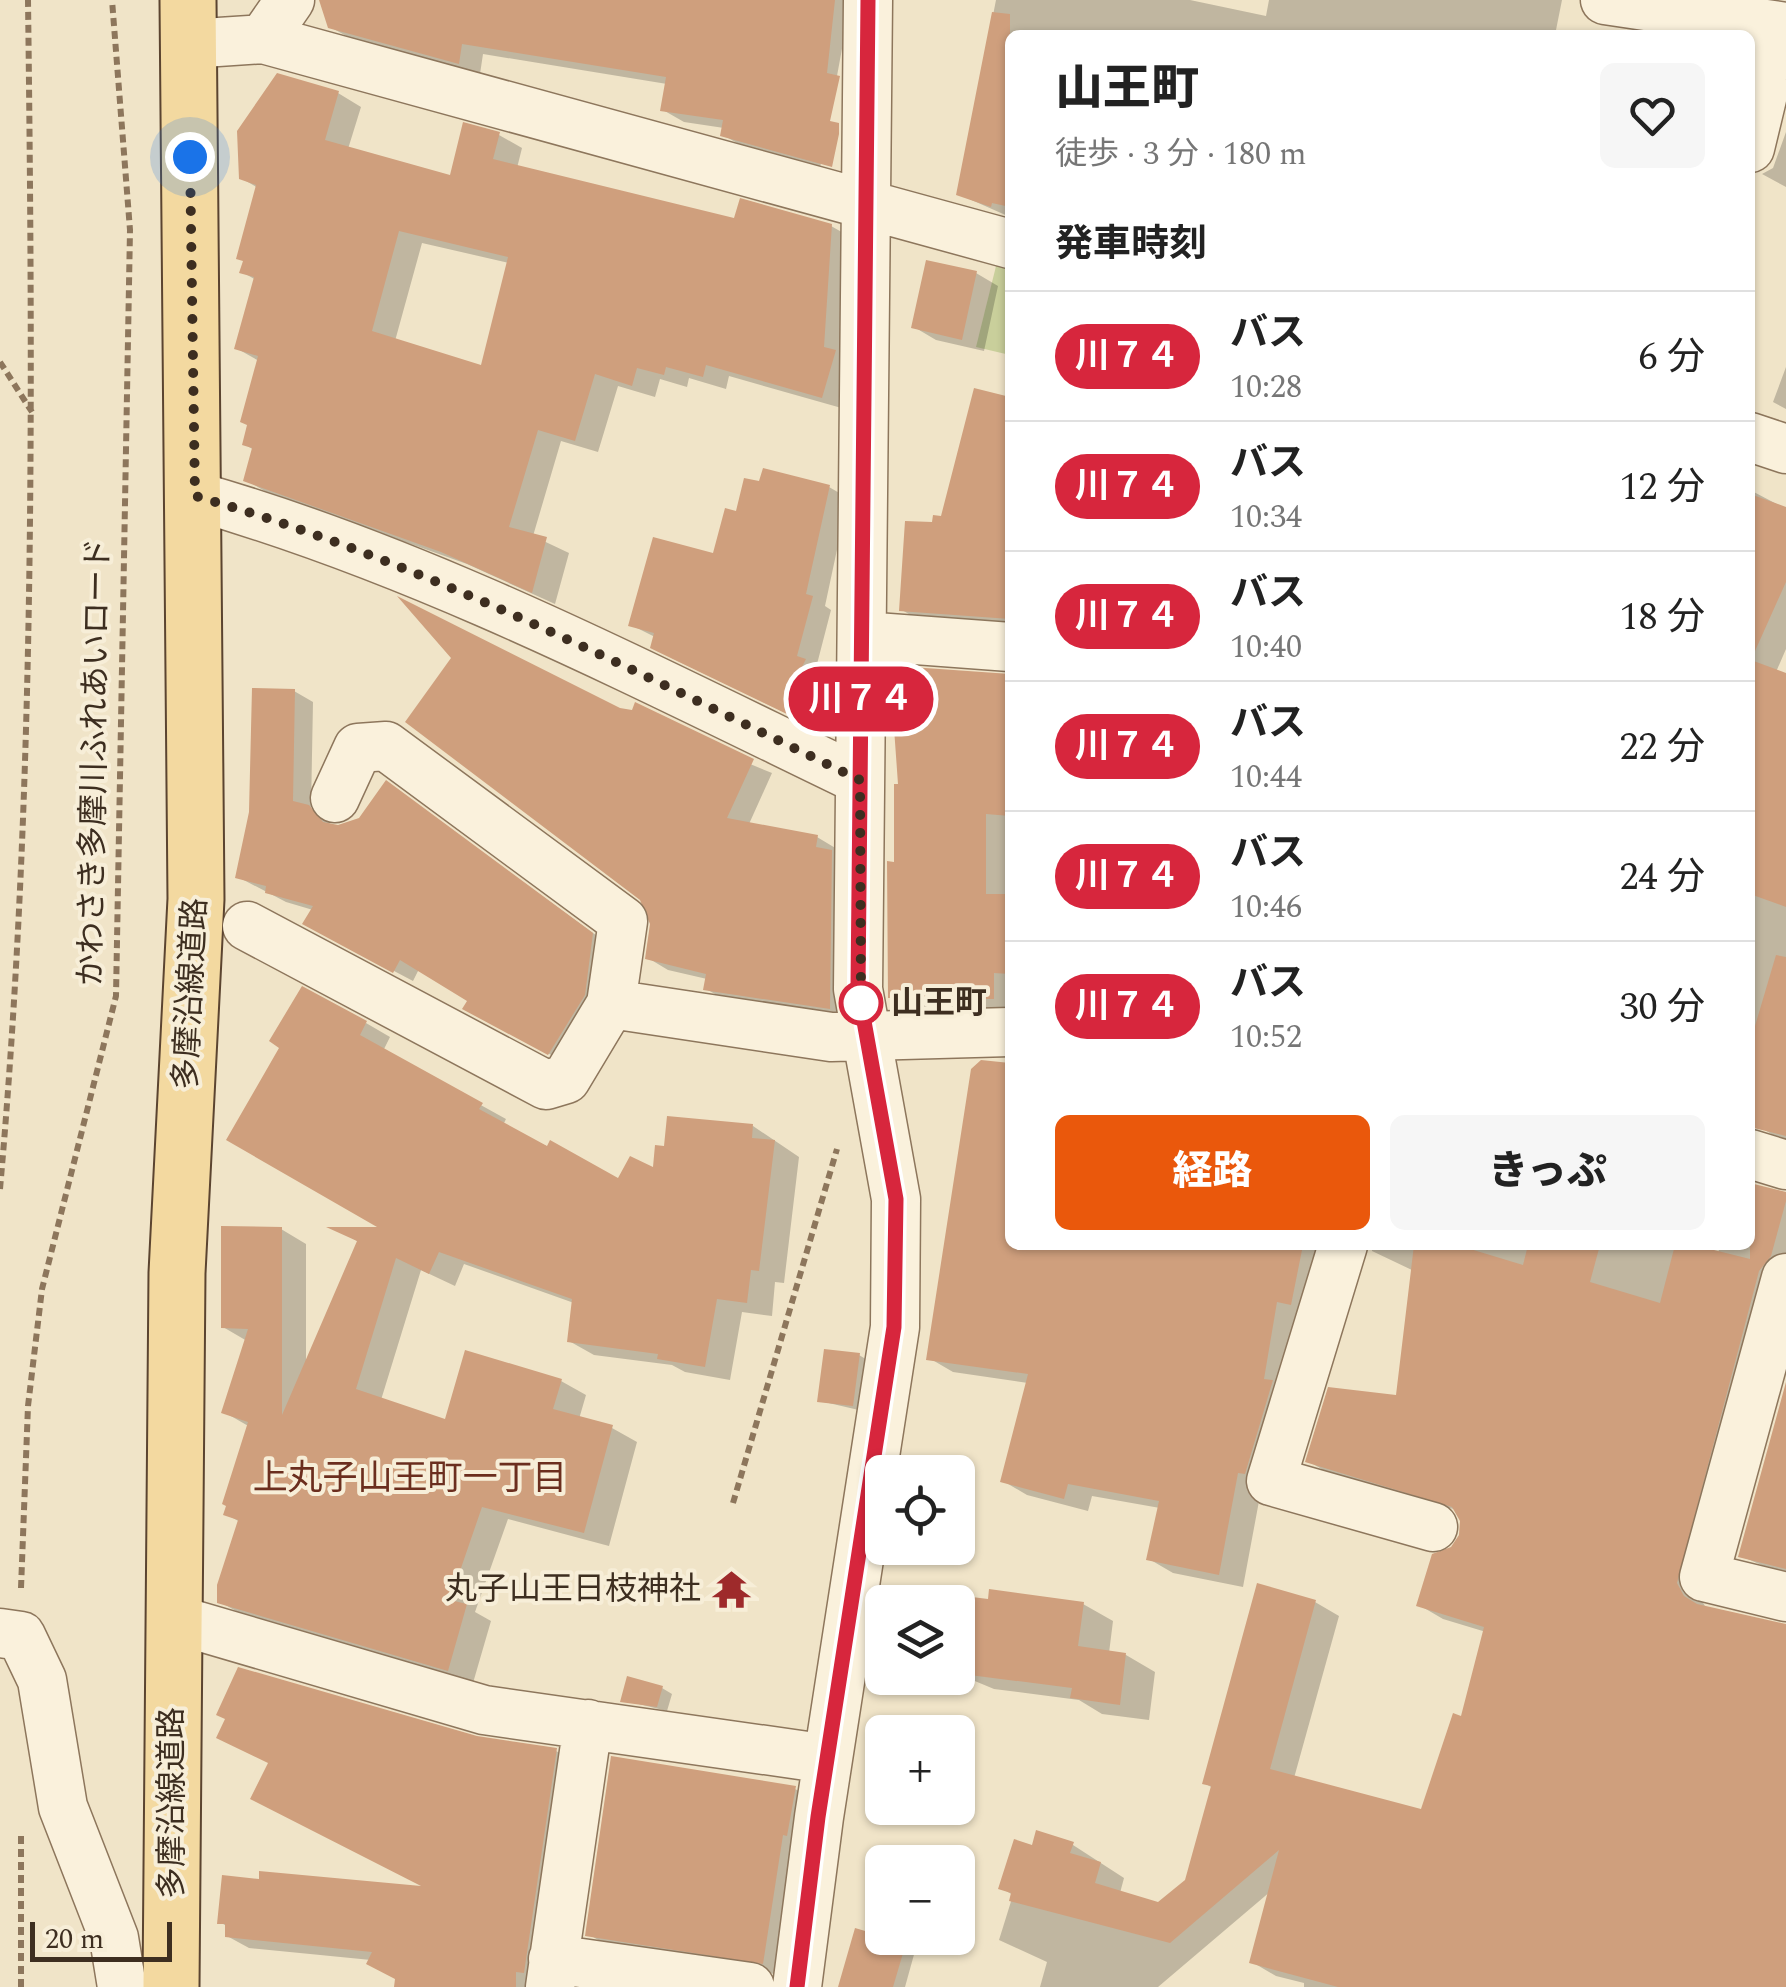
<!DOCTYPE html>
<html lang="ja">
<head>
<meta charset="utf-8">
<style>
  body { margin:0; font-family:Spectral,"Noto Sans JP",serif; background:#f6f6f6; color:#222; height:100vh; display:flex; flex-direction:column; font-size:38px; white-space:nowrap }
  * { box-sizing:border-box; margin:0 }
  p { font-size:32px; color:#767676 }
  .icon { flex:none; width:55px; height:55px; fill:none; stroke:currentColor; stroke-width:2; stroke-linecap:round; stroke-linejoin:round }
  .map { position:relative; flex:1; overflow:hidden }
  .sheet { position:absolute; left:1005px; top:30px; width:750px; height:1220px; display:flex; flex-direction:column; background:#fff; border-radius:15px; box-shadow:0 2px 8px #0004 }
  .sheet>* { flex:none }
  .badge { padding:0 20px; border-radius:32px; font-size:35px; line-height:65px }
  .fabs { position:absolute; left:865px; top:1455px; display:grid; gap:20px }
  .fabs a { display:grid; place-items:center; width:110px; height:110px; border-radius:15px; background:#fff; box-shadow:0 2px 8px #0004; font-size:50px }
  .scale { position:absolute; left:30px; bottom:25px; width:142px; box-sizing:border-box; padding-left:10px; border:5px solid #3d2e20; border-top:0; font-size:28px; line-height:35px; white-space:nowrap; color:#3d2e20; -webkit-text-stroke:8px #f7eed8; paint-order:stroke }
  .you { position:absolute; width:50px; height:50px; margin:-25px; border:8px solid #fff; border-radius:50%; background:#1a73e8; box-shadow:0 0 0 15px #1a73e833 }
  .map>.badge { position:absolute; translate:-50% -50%; box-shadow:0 0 0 5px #fff }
  h2 { padding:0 50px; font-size:38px; line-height:90px }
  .round { display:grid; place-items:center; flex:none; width:105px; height:105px; border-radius:15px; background:#f6f6f6 }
  .overview { display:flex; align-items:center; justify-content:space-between; height:170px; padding:0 50px }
  h1 { font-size:48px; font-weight:800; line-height:75px }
  .button { display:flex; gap:20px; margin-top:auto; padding:20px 50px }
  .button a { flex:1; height:115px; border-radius:15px; background:#ea580c; color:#fff; font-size:40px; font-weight:800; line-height:115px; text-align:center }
  .button a+a { background:#f6f6f6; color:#222 }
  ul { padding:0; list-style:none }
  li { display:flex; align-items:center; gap:30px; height:130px; padding:0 50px; border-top:2px solid #e0e0e0 }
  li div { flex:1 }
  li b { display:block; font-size:38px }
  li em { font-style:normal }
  li .badge { min-width:110px; font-weight:700; text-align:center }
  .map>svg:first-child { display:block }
  .green { fill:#c9cf9b }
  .shadow { fill:#0003; fill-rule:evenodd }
  .building { fill:#cf9f7d; fill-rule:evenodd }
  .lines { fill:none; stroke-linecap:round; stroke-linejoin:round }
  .minor-casing { stroke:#8d765c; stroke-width:51 }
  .major-casing { stroke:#5b4430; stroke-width:59 }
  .path { stroke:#8d765c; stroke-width:6; stroke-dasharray:8 5; stroke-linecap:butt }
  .minor { stroke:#faf1dc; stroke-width:48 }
  .major { stroke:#f3d9a0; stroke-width:55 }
  .line-casing { stroke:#fff; stroke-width:22 }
  .line { stroke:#d7263d; stroke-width:15 }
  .walk { stroke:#3d2e20; stroke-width:10; stroke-dasharray:0 18 }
  .stop-dot { fill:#fff; stroke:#d7263d; stroke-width:5 }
  .labels { text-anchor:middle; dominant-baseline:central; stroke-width:8; stroke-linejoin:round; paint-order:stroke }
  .street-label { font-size:32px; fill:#3d2e20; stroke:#f7eed8 }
  .stop-label { font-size:32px; font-weight:bold; fill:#3d2e20; stroke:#f7eed8; text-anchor:start }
  .poi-label { font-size:32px; fill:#3d2e20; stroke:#f7eed8; text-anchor:end }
  .neighbourhood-label { font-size:35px; fill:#6b2e1e; stroke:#f7eed8 }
</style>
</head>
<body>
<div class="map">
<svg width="1786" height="1987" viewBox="0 0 1786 1987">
  <rect width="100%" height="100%" fill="#f0e4c8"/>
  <!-- green -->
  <path class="green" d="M 998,258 L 1010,261 L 1010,355 L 976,347 Z"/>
  <!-- shadow -->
  <path class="shadow" d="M 339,0 L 851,0 L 820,168 L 744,147 L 723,135 L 724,128 L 684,122 L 663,110 L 667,84 L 483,54 L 480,74 L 352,39 L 330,27 Z
    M 996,0 L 1190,0 L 1266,16 L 1269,0 L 1562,0 L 1555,35 L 1010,35 L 1010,217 L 958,194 Z
    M 338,93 L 361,107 L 348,149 L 452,178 L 499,135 L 522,148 L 517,168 L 736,221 L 831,226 L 854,239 L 845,409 L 729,376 L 726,389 L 689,378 L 687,387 L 660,379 L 655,397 L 618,386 L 598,452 L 561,441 L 533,536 L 569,553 L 555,604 L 467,564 L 268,493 L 246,480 L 254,450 L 244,444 L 259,361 L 236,348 L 256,280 L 242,272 L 258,188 L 241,178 ZM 422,243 L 509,263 L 483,368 L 395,341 Z
    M 1786,132 L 1786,187 L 1762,174 L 1773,168 Z
    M 976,273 L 998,286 L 984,351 L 936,340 L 914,327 Z
    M 1786,367 L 1786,409 L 1773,402 Z
    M 1010,399 L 1010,630 L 926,624 L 902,610 L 934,525 L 943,518 Z
    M 829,487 L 848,498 L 825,606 L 831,610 L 816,668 L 824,673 L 822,678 L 852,693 L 840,739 L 672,658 L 655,637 L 631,625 L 715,556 L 738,514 Z
    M 1750,490 L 1786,509 L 1786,649 L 1776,672 L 1786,675 L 1786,1143 L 1750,1121 Z
    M 1010,677 L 1010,1011 L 914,1010 L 890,996 L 896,865 Z
    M 294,691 L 313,702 L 311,809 L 334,827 L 361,820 L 387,784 L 611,946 L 568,1064 L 484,1019 L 471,1000 L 419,969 L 413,981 L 324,934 L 313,910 L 286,902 L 238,877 Z
    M 619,710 L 772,773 L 749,824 L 817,837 L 837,849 L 849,1019 L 726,1000 L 706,989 L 707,979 L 668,970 L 648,958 L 653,924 Z
    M 366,1023 L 390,1037 L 383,1051 L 506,1119 L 503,1125 L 619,1181 L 655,1171 L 753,1126 L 799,1157 L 784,1283 L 775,1282 L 772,1316 L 742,1312 L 730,1380 L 685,1372 L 672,1365 L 594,1355 L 569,1341 L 574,1303 L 464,1264 L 455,1286 L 421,1270 L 381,1400 L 447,1422 L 561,1381 L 586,1395 L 579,1419 L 612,1428 L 637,1442 L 609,1546 L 508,1519 L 475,1612 L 491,1621 L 473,1683 L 245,1616 L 220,1602 L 240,1522 L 226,1514 L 250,1427 L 224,1412 L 247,1341 L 223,1327 L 281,1229 L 306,1244 L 306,1365 L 359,1242 L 335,1229 L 386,1229 L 229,1139 Z
    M 1010,1067 L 1010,1245 L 1329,1245 L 1262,1485 L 1243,1587 L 1173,1573 L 1149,1559 L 1160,1508 L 1092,1496 L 1088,1511 L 1027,1495 L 1003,1481 L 1028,1383 L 953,1372 L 929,1358 Z
    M 1750,1184 L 1786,1194 L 1786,1280 L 1701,1599 L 1706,1608 L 1786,1626 L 1786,1987 L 1304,1987 L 1304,1983 L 1276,1976 L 1252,1962 L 1271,1891 L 1158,1987 L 1040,1987 L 1047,1962 L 999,1940 L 1013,1895 L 1001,1888 L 1033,1848 L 1073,1845 L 1124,1878 L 1120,1893 L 1158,1905 L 1187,1882 L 1213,1788 L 1204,1783 L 1315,1602 L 1339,1616 L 1294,1778 L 1422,1812 L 1463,1719 L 1486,1632 L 1443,1619 L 1419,1605 L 1462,1536 L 1462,1521 L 1457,1510 L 1332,1475 L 1308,1461 L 1398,1397 L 1414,1271 L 1372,1251 L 1372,1245 L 1684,1245 L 1718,1254 L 1720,1245 L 1750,1245 Z
    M 859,1355 L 869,1361 L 863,1411 L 820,1401 Z
    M 1786,1391 L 1786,1576 L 1741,1556 Z
    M 1083,1604 L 1113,1621 L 1109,1653 L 1126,1655 L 1155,1672 L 1149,1720 L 1102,1714 L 1079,1700 L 994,1689 L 958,1674 L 958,1611 Z
    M 662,1688 L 672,1694 L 667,1711 L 623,1700 Z
    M 476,1739 L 556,1751 L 577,1763 L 546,1987 L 396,1987 L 396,1978 L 371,1960 L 249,1948 L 227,1936 L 228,1927 L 220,1922 L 429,1889 Z
    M 795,1789 L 819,1802 L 787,1976 L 612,1948 L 588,1934 Z
    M 905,1945 L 915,1951 L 905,1987 L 840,1987 Z"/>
  <!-- building -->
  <path class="building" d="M 319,0 L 835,0 L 827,73 L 840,76 L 830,121 L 839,123 L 839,134 L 832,167 L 720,136 L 723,120 L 660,111 L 666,77 L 462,44 L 459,64 L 328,28 Z
    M 992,12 L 1010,14 L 1010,207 L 992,203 L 991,207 L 956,195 Z
    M 277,73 L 339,91 L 325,140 L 450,175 L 463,122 L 500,132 L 493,159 L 734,218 L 740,198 L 832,224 L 824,347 L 836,350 L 822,398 L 706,365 L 703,377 L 666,367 L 664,375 L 637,368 L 632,386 L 595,374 L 575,441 L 538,430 L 509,527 L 547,537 L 532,593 L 441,552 L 243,481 L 252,448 L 242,445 L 247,425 L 240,422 L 258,356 L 234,349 L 254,277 L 239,273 L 243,261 L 236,259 L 256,185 L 239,179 L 237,131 ZM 399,231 L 508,257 L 481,365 L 372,331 Z
    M 926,260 L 977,271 L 962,340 L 911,328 Z
    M 974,388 L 1010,397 L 1010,619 L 899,611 L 905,521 L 932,522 L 933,515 L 941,516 Z
    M 763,468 L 830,485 L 806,594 L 813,596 L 797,656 L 806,659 L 802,667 L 834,680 L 833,696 L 820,730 L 650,648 L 654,633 L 628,626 L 653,537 L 713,553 L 725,508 L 736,511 L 744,478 L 759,481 Z
    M 1750,494 L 1786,507 L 1786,582 L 1751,660 L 1786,673 L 1786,907 L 1750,894 Z
    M 397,596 L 620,708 L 632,710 L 635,702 L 754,759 L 727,818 L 818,835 L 816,847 L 832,850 L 830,1009 L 703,990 L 706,974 L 645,959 L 650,924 L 640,900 L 405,722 L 451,658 Z
    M 897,666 L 1010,674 L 1010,816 L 986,814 L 986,894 L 1010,894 L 1010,974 L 994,973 L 994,999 L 888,998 L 887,861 L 894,862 L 894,784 L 898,784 L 894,728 Z
    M 252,688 L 295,689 L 293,801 L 309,805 L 323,822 L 338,825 L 359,818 L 386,780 L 593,933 L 585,995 L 548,1055 L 462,1009 L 467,1001 L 400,960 L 393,973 L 302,924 L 313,906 L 265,893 L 266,886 L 235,878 L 249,812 Z
    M 1776,955 L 1786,957 L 1786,1136 L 1750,1127 L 1750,1043 Z
    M 302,986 L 367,1021 L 360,1035 L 483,1103 L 479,1109 L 547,1146 L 550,1140 L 618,1178 L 630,1156 L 653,1167 L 655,1145 L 664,1146 L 667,1116 L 753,1124 L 752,1138 L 775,1140 L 759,1271 L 751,1270 L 747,1303 L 717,1299 L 705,1367 L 657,1359 L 658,1354 L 567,1342 L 572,1299 L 439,1252 L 429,1274 L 396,1258 L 356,1389 L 445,1419 L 465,1350 L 562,1379 L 553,1409 L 613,1425 L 584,1533 L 482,1507 L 450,1600 L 467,1604 L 448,1671 L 217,1603 L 217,1585 L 238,1520 L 223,1515 L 226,1506 L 222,1504 L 248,1422 L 221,1413 L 248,1329 L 221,1328 L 221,1226 L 282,1227 L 282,1415 L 357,1241 L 326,1227 L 377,1227 L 226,1140 L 279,1048 L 269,1041 Z
    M 981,1060 L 1010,1063 L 1010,1245 L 1303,1245 L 1291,1305 L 1277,1302 L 1264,1379 L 1273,1380 L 1245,1474 L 1238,1473 L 1219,1575 L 1146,1560 L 1159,1501 L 1068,1484 L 1064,1499 L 1000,1482 L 1028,1374 L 926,1360 L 971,1069 Z
    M 1750,1183 L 1786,1192 L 1786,1201 L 1771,1256 L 1759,1271 L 1677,1583 L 1684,1596 L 1697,1604 L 1786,1624 L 1786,1987 L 1338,1987 L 1249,1963 L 1279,1850 L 1170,1943 L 1009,1901 L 1011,1893 L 998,1889 L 1014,1839 L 1032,1845 L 1036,1830 L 1074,1842 L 1070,1853 L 1101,1862 L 1095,1883 L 1158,1902 L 1185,1880 L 1211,1786 L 1202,1784 L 1257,1583 L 1316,1600 L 1270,1769 L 1421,1809 L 1453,1713 L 1461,1716 L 1484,1627 L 1416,1606 L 1432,1554 L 1451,1547 L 1459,1535 L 1460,1521 L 1452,1507 L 1305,1462 L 1328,1387 L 1396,1395 L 1414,1245 L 1457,1245 L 1523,1265 L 1528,1245 L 1600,1245 L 1590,1282 L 1660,1303 L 1675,1245 L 1694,1245 L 1750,1259 Z
    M 824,1349 L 860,1353 L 853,1406 L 817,1402 Z
    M 1786,1382 L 1786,1569 L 1738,1557 Z
    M 989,1589 L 1084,1602 L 1078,1646 L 1126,1653 L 1120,1705 L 1070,1698 L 1072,1688 L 962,1674 L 972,1597 L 988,1599 Z
    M 238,1667 L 477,1736 L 557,1748 L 524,1973 L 516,1972 L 516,1987 L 394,1987 L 395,1979 L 366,1964 L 372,1952 L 225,1937 L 225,1924 L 217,1924 L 222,1875 L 259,1879 L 259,1871 L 421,1886 L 250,1799 L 268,1763 L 216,1738 L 225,1719 L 216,1715 Z
    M 627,1676 L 663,1686 L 657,1707 L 620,1702 Z
    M 611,1756 L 796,1786 L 787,1836 L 783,1835 L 763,1964 L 585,1936 Z
    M 855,1928 L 906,1943 L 893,1987 L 838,1987 Z"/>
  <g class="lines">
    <defs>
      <path id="minor" d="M 1605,0 L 1786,27
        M 263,39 L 1010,244
        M 188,44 L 263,39 L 290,0
        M 1750,148 L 1771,61 L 1786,50
        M 1750,437 L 1786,449
        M 195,496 C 426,562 644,676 860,780
        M 862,636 L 1010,647
        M 247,926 L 546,1085 L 566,1079 L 611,1004 L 623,921 L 386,746 L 358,748 L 335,798
        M 611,1004 L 831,1037 L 1010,1032
        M 1750,1154 L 1786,1165
        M 1343,1245 L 1271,1481 L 1433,1527
        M 1786,1278 L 1704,1577 L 1786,1597
        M 174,1619 L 484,1710 L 828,1759
        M 0,1633 L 21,1636 L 42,1680 L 63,1807 L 114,1938 L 122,1987
        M 553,1959 L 750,1987
        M 550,1987 L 588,1724
        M 797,1987 L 819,1817 L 895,1327 L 896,1199 L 858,989 L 868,0"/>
      <path id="major" d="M 171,1987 L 177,1273 L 196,899 L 188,0"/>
    </defs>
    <!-- minor casing -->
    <use href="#minor" class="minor-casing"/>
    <!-- major casing -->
    <use href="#major" class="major-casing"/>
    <!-- path -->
    <path class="path" d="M 0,362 L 32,412
      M 0,1189 C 35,794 33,396 28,0
      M 733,1503 L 837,1149
      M 21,1588 L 28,1406 L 42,1289 L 116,996 L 130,230 L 112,0
      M 21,1987 L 21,1835"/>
    <!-- minor -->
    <use href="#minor" class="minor"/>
    <!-- major -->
    <use href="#major" class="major"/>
  </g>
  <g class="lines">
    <defs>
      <path id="line" d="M 797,1987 L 818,1817 L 894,1327 L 896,1199 L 858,988 L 868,0"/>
    </defs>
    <!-- line casing -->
    <use href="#line" class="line-casing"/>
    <!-- line -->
    <use href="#line" class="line"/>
    <!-- walk -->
    <path class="walk" d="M 190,157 L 195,496 C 426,562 644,676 860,780 L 861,1003"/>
  </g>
  <!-- icons -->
  <defs>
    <symbol id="temple-bare" viewBox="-9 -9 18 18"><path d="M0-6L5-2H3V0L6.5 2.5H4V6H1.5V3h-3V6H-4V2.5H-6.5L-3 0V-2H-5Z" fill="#9e2a2b" stroke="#f7eed8" stroke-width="2.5" paint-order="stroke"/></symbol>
  </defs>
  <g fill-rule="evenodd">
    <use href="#temple-bare" x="704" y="1562" width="55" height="55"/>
  </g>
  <!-- markers -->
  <circle class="stop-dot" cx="861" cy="1003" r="20"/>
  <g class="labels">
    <!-- street labels -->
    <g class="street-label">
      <text transform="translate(95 762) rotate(-89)">かわさき多摩川ふれあいロード</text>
      <text transform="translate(191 994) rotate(-87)">多摩沿線道路</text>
      <text transform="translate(172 1803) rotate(-90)">多摩沿線道路</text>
    </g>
    <!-- stop labels -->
    <g class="stop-label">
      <text x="891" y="1003">山王町</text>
    </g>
    <!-- poi labels -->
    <g class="poi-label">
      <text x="701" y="1589">丸子山王日枝神社</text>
    </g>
    <!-- neighbourhood labels -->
    <g class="neighbourhood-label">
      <text x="410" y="1478">上丸子山王町一丁目</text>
    </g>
  </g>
</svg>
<div class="fabs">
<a><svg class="icon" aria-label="locate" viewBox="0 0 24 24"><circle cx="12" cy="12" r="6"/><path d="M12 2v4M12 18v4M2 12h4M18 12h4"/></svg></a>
<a><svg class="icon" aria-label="layers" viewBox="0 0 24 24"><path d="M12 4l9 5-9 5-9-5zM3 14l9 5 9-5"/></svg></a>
<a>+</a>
<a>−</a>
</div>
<div class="scale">20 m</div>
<div class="you" style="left:190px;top:157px"></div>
<b class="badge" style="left:861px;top:699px;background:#d7263d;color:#fff">川７４</b>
<section class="sheet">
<div class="overview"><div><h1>山王町</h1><p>徒歩 · 3 分 · 180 m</p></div><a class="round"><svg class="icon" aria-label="heart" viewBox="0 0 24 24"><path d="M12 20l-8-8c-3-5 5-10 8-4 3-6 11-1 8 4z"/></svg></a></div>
<h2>発車時刻</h2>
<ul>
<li><span class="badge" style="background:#d7263d;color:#fff">川７４</span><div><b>バス</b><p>10:28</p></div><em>6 分</em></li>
<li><span class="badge" style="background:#d7263d;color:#fff">川７４</span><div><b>バス</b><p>10:34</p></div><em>12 分</em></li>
<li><span class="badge" style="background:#d7263d;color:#fff">川７４</span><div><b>バス</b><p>10:40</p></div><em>18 分</em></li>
<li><span class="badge" style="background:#d7263d;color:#fff">川７４</span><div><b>バス</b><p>10:44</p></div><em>22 分</em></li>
<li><span class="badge" style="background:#d7263d;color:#fff">川７４</span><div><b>バス</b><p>10:46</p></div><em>24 分</em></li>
<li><span class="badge" style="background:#d7263d;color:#fff">川７４</span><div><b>バス</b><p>10:52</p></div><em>30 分</em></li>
</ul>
<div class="button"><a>経路</a><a>きっぷ</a></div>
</section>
</div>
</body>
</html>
